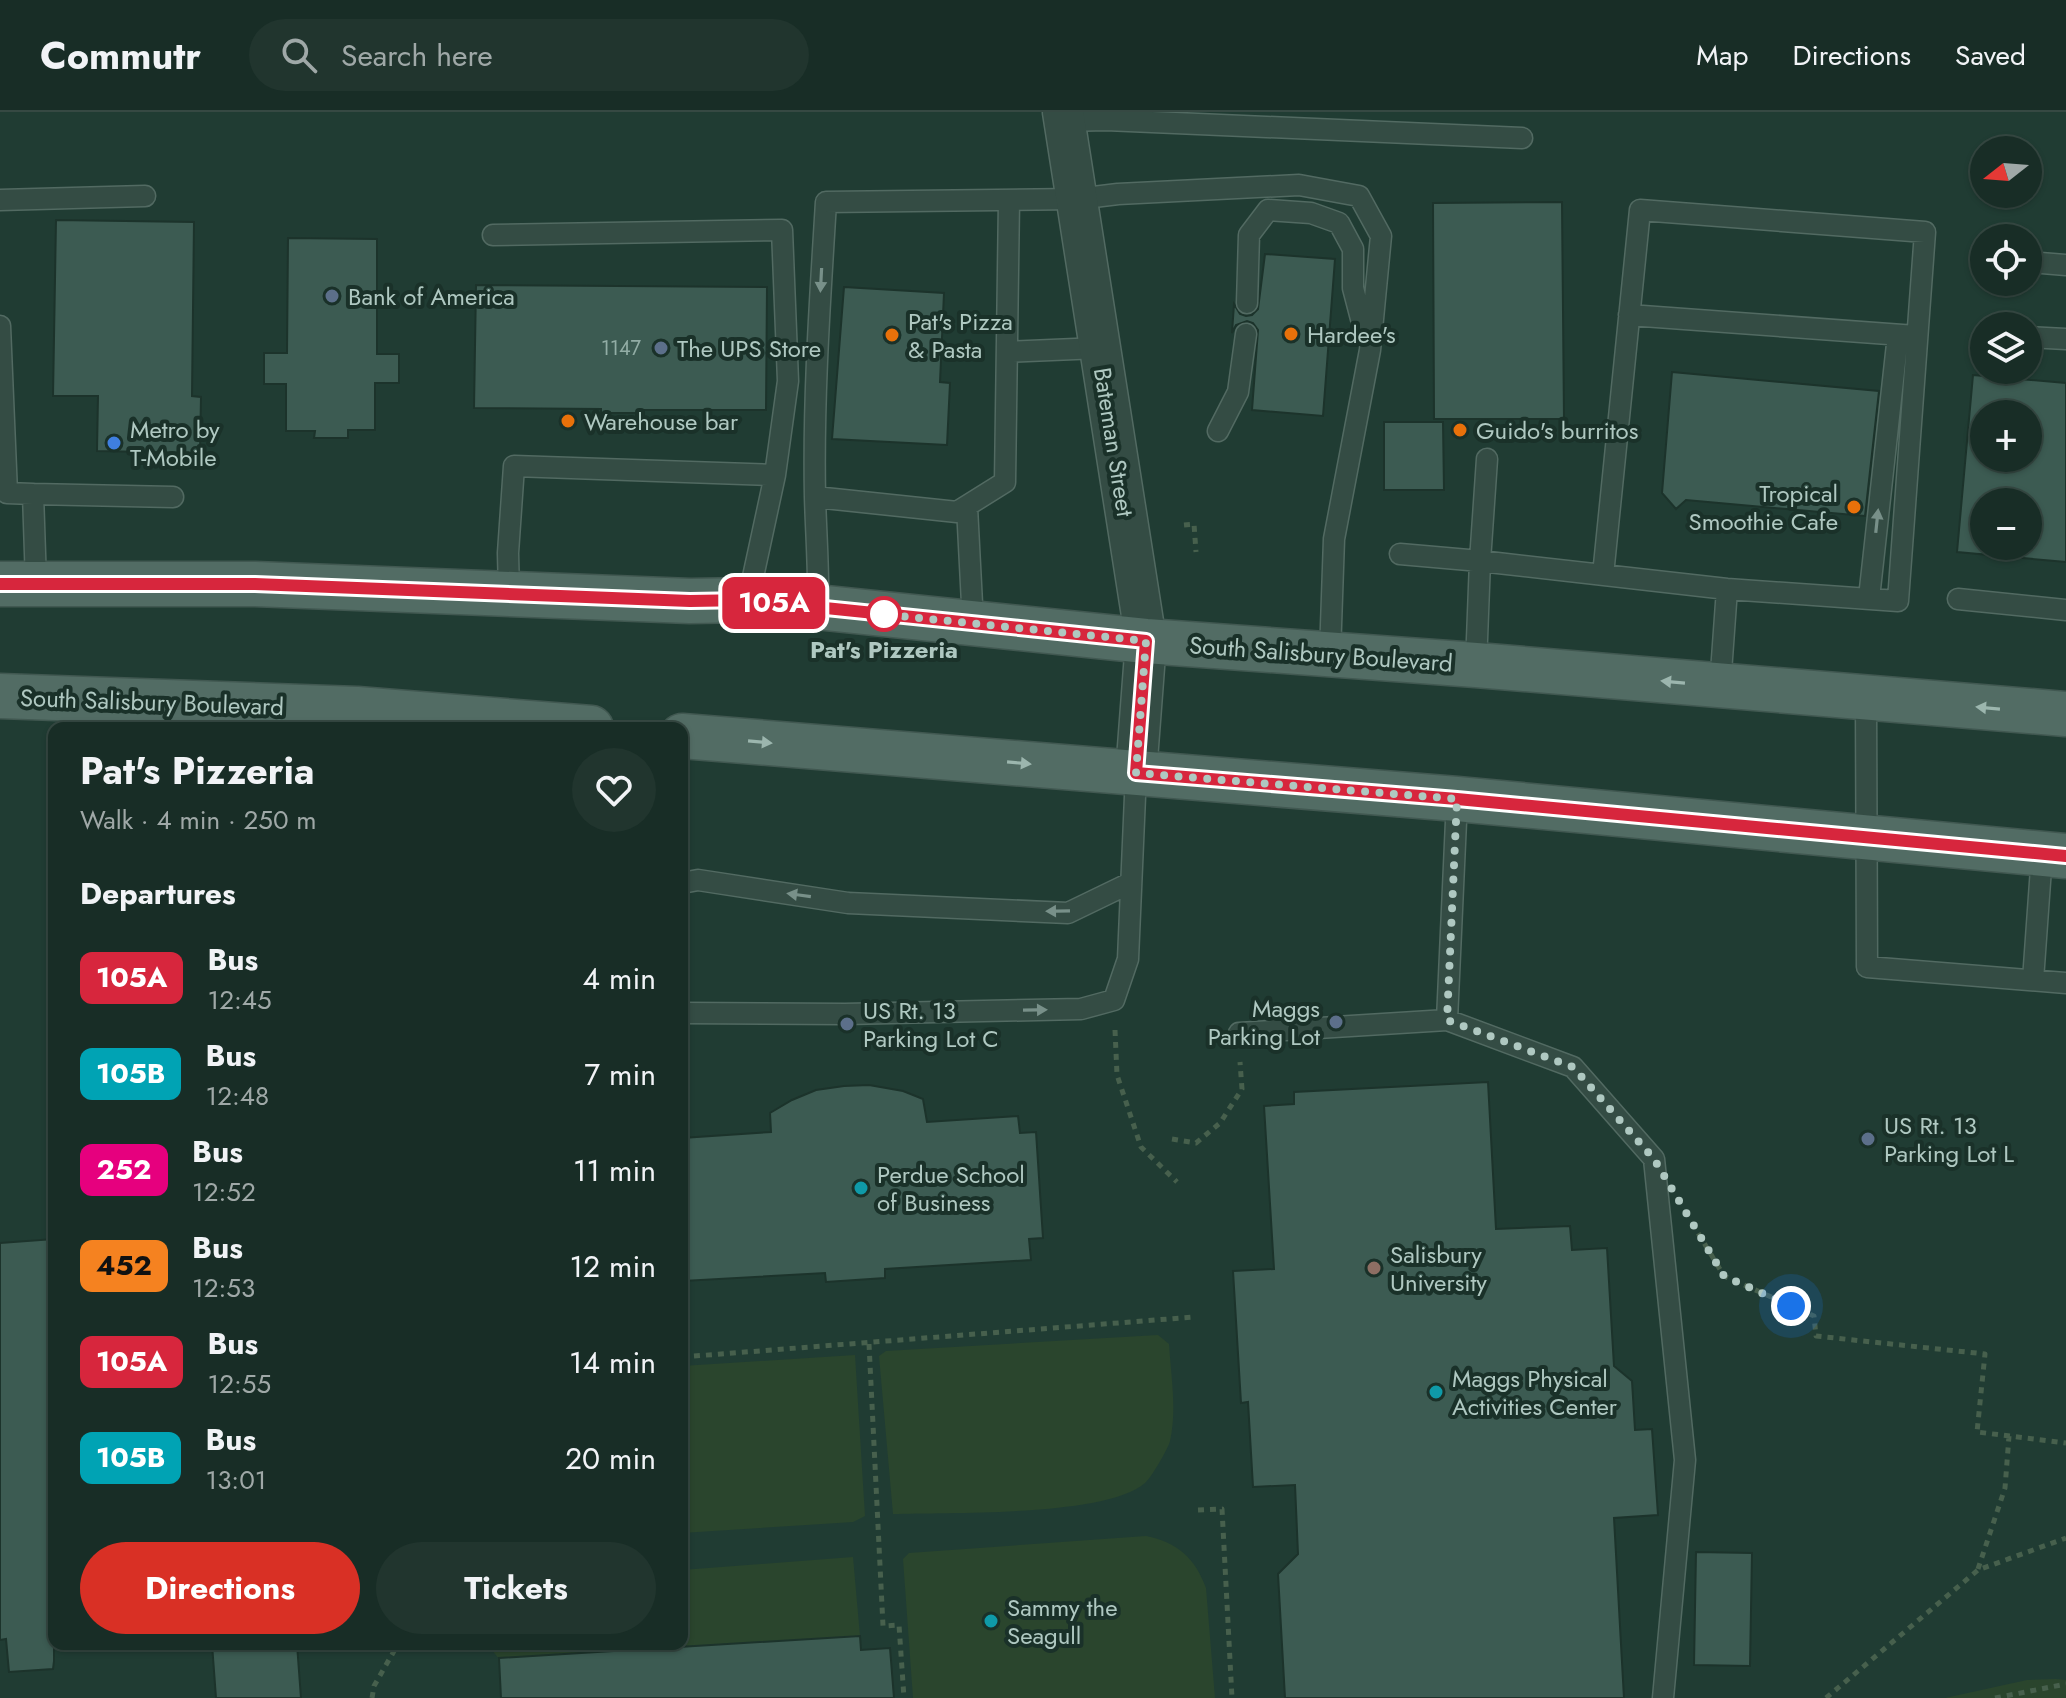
<!DOCTYPE html>
<html lang="en">
<head>
<meta charset="utf-8">
<style>
  body { margin:0; font-family:Jost,sans-serif; background:#21352e; color:#f1f3f6; height:100vh; display:flex; flex-direction:column; font-size:30px; white-space:nowrap }
  * { box-sizing:border-box; margin:0 }
  p { font-size:26px; color:#9fa8a7 }
  .icon { flex:none; width:44px; height:44px; fill:none; stroke:currentColor; stroke-width:2; stroke-linecap:round; stroke-linejoin:round }
  .map { position:relative; flex:1; overflow:hidden }
  .details { position:absolute; left:48px; top:610px; width:640px; height:928px; display:flex; flex-direction:column; background:#182d26; border-radius:16px; box-shadow:0 2px 6px #0004,0 0 0 2px #364943 }
  .details>* { flex:none }
  .badge { padding:0 16px; border-radius:12px; font-size:28px; line-height:52px }
  .needle { width:52px; rotate:253deg }
  .tools { position:absolute; left:1970px; top:24px; display:grid; gap:16px }
  .tools a { display:grid; place-items:center; width:72px; height:72px; border-radius:50%; background:#182d26; box-shadow:0 2px 6px #0004,0 0 0 2px #364943; font-size:40px }
  .you { position:absolute; width:40px; height:40px; margin:-20px; border:6px solid #fff; border-radius:50%; background:#1a73e8; box-shadow:0 0 0 12px #1a73e833 }
  .map>.badge { position:absolute; translate:-50% -50%; box-shadow:0 0 0 4px #fff }
  h2 { padding:0 32px; font-size:30px; line-height:72px }
  .round { display:grid; place-items:center; flex:none; width:84px; height:84px; border-radius:42px; background:#21352e }
  .headline { display:flex; align-items:center; justify-content:space-between; height:136px; padding:0 32px }
  h1 { font-size:38px; font-weight:700; line-height:60px }
  .action { display:flex; gap:16px; margin-top:auto; padding:16px 32px }
  .action a { flex:1; height:92px; border-radius:48px; background:#d93025; color:#fff; font-size:32px; font-weight:700; line-height:92px; text-align:center }
  .action a+a { background:#21352e; color:#f1f3f6 }
  ul { padding:0; list-style:none }
  li { display:flex; align-items:center; gap:24px; height:96px; padding:0 32px }
  li div { flex:1 }
  li b { display:block; font-size:30px }
  li em { font-style:normal }
  li .badge { min-width:88px; font-weight:700; text-align:center }
  header { display:flex; align-items:center; gap:48px; box-sizing:border-box; height:112px; padding:0 40px; background:#182d26; border-bottom:2px solid #364943 }
  header strong { font-size:38px }
  nav { display:flex; gap:44px; margin-inline-start:auto; font-size:28px }
  .search { width:560px; height:72px; background:#21352e; display:flex; align-items:center; gap:20px; box-sizing:border-box; padding:0 28px; border-radius:44px; color:#9fa8a7; font-size:30px }
  .map>svg:first-child { display:block }
  .green { fill:#2a452d }
  .building { fill:#3c5b52; stroke:#1c332b; stroke-width:2; fill-rule:evenodd }
  .lines { fill:none; stroke-linecap:round; stroke-linejoin:round }
  .service-casing { stroke:#526a62; stroke-width:23 }
  .minor-casing { stroke:#526a62; stroke-width:43 }
  .primary-casing { stroke:#415851; stroke-width:47 }
  .path { stroke:#47604d; stroke-width:5; stroke-dasharray:6 6; stroke-linecap:butt }
  .service { stroke:#344c44; stroke-width:20 }
  .minor { stroke:#344c44; stroke-width:40 }
  .primary { stroke:#526c64; stroke-width:44 }
  .oneway { fill:#789089 }
  .oneway2 { fill:#9cb6ae }
  .line-casing { stroke:#fff; stroke-width:18 }
  .line { stroke:#d7263d; stroke-width:12 }
  .walk { stroke:#afc8c1; stroke-width:8; stroke-dasharray:0 14.4 }
  .service-dot { fill:#5c6f8a; stroke:#1a3129; stroke-width:3 }
  .food-dot { fill:#e8710a; stroke:#1a3129; stroke-width:3 }
  .shop-dot { fill:#3f7fe0; stroke:#1a3129; stroke-width:3 }
  .stop-dot { fill:#fff; stroke:#d7263d; stroke-width:4 }
  .culture-dot { fill:#0f9aa8; stroke:#1a3129; stroke-width:3 }
  .education-dot { fill:#8d6e63; stroke:#1a3129; stroke-width:3 }
  .labels { text-anchor:middle; dominant-baseline:central; stroke-width:8; stroke-linejoin:round; paint-order:stroke }
  .number-label { font-size:20px; fill:#92ada5 }
  .poi-label { font-size:24px; fill:#afc8c1; stroke:#1a3129; text-anchor:start }
  .street-label { font-size:24px; fill:#afc8c1; stroke:#1a3129 }
  .stop-label { font-size:24px; font-weight:bold; fill:#afc8c1; stroke:#1a3129 }
</style>
</head>
<body>
<header>
<strong>Commutr</strong>
<div class="search"><svg class="icon" aria-label="search" viewBox="0 0 24 24"><circle cx="10" cy="10" r="6"/><path d="M15 15l6 6"/></svg>Search here</div>
<nav><a>Map</a><a>Directions</a><a>Saved</a></nav>
</header>
<div class="map">
<svg width="2066" height="1586" viewBox="0 0 2066 1586">
  <rect width="100%" height="100%" fill="#203c33"/>
  <!-- green -->
  <path class="green" d="M 1158,1223 L 1169,1232 C 1171,1264 1177,1298 1170,1329 C 1168,1337 1151,1366 1145,1371 C 1106,1405 949,1400 893,1402 L 879,1244 L 886,1239 Z
    M 855,1243 L 865,1404 L 853,1410 L 682,1421 L 682,1254 Z
    M 1146,1424 C 1177,1430 1195,1446 1206,1476 L 1215,1586 L 913,1586 L 903,1447 L 909,1441 Z
    M 853,1445 L 860,1524 L 499,1547 L 492,1538 L 492,1532 L 682,1532 L 682,1458 Z
    M 2056,1567 L 2066,1568 L 2066,1586 L 1945,1586 L 2027,1568 Z"/>
  <!-- building -->
  <path class="building" d="M 1562,90 L 1564,307 L 1434,307 L 1433,91 Z
    M 56,108 L 194,110 L 192,284 L 201,285 L 200,341 L 97,339 L 98,284 L 53,284 Z
    M 288,126 L 377,127 L 377,242 L 399,242 L 399,271 L 375,271 L 375,318 L 348,318 L 348,326 L 314,326 L 315,319 L 286,319 L 286,272 L 264,272 L 264,241 L 287,241 Z
    M 1265,142 L 1335,147 L 1323,304 L 1252,298 L 1258,218 L 1253,211 L 1247,209 L 1236,213 L 1232,221 L 1234,192 L 1240,202 L 1246,204 L 1252,203 L 1258,197 Z
    M 476,173 L 767,175 L 766,298 L 641,298 L 641,301 L 601,301 L 601,297 L 474,296 Z
    M 844,175 L 944,181 L 940,270 L 950,271 L 947,333 L 832,327 Z
    M 1672,260 L 1879,279 L 1865,404 L 1686,388 L 1676,397 L 1662,381 Z
    M 1973,263 L 2066,271 L 2066,450 L 1957,440 ZM 1984,302 L 2028,302 L 2028,346 L 1984,346 ZM 1984,390 L 2028,390 L 2028,434 L 1984,434 Z
    M 1384,310 L 1443,310 L 1444,378 L 1384,378 Z
    M 1488,970 L 1496,1117 L 1570,1114 L 1572,1138 L 1607,1136 L 1614,1254 L 1632,1269 L 1635,1318 L 1652,1317 L 1658,1403 L 1614,1406 L 1624,1586 L 1285,1586 L 1278,1462 L 1298,1442 L 1295,1373 L 1253,1375 L 1248,1290 L 1241,1291 L 1233,1159 L 1274,1157 L 1264,994 L 1294,992 L 1294,980 Z
    M 869,973 L 903,979 L 923,987 L 927,1010 L 1018,1004 L 1020,1021 L 1036,1020 L 1043,1126 L 1029,1127 L 1031,1148 L 885,1157 L 885,1166 L 826,1170 L 825,1161 L 683,1169 L 682,1026 L 771,1020 L 770,1001 L 792,988 L 816,978 L 844,974 Z
    M 54,1127 L 54,1549 L 53,1557 L 9,1560 L 6,1527 L 0,1528 L 0,1131 Z
    M 1696,1440 L 1752,1441 L 1750,1554 L 1694,1553 Z
    M 860,1524 L 861,1538 L 890,1536 L 894,1586 L 501,1586 L 499,1546 Z
    M 212,1532 L 297,1532 L 301,1586 L 216,1586 Z"/>
  <g class="lines">
    <defs>
      <path id="service" d="M 1064,9 L 1106,8 L 1522,26
        M 0,88 L 145,84
        M 493,123 L 782,118 L 788,269 L 775,363
        M 2028,150 L 2066,153
        M 1247,191 L 1249,123 L 1268,98 L 1311,101 L 1339,111 L 1353,137 L 1353,176 L 1365,222
        M 1629,203 L 1916,224
        M 0,214 L 7,381 L 33,382
        M 2028,225 L 2066,227
        M 1007,240 L 1099,236
        M 1218,319 L 1238,280 L 1246,222
        M 815,385 L 957,400 L 1005,370 L 1009,88
        M 967,395 L 973,511
        M 1400,442 L 1480,449 L 1487,347
        M 36,471 L 33,382 L 173,385
        M 509,481 L 508,441 L 514,354 L 775,363 L 748,488
        M 1869,486 L 1898,223
        M 1958,487 L 2066,498
        M 818,496 C 819,459 816,422 815,385 C 813,287 820,188 826,90 L 1077,87 L 1118,82 L 1299,73 L 1359,84 L 1381,124 L 1370,238 L 1334,427 L 1330,542
        M 1476,553 L 1480,449 L 1727,477 L 1898,489 L 1925,120 L 1640,98 L 1603,463
        M 1720,574 L 1727,477
        M 1866,586 L 1867,855 L 2066,871
        M 682,771 L 698,768 L 848,791 L 1068,801 L 1130,771
        M 2033,868 L 2042,742
        M 682,901 L 845,902 L 1081,897 L 1114,888 L 1128,847 L 1136,661
        M 1447,908 L 1573,955 L 1654,1047 L 1685,1348 L 1663,1586
        M 1239,921 L 1447,908 L 1457,687"/>
      <path id="minor" d="M 1063,0 L 1146,529 L 1136,661"/>
      <path id="primary" d="M 0,472 L 255,472 L 690,489 L 748,488 L 1146,529 L 1476,553 L 2066,602
        M 0,584 L 357,597 L 591,616
        M 682,624 L 1457,687 L 2066,744"/>
    </defs>
    <!-- service casing -->
    <use href="#service" class="service-casing"/>
    <!-- minor casing -->
    <use href="#minor" class="minor-casing"/>
    <!-- primary casing -->
    <use href="#primary" class="primary-casing"/>
    <!-- path -->
    <path class="path" d="M 1184,413 L 1194,412 L 1196,440
      M 1115,918 L 1117,963 L 1141,1035 L 1177,1070
      M 1172,1027 L 1196,1031 L 1220,1011 L 1242,977 L 1240,950
      M 1692,1111 L 1724,1164 L 1814,1204 L 1816,1224 L 1985,1242 L 1977,1320 L 2066,1331
      M 869,1232 L 883,1514 L 899,1513 L 904,1586
      M 682,1245 L 1194,1205
      M 1198,1398 L 1222,1397 L 1232,1586
      M 1978,1457 L 2005,1376 L 2009,1324
      M 372,1586 L 374,1574 L 398,1532
      M 1826,1586 L 1978,1458 L 2066,1426
      M 1995,1586 L 2066,1572"/>
    <!-- service -->
    <use href="#service" class="service"/>
    <!-- minor -->
    <use href="#minor" class="minor"/>
    <!-- primary -->
    <use href="#primary" class="primary"/>
  </g>
  <!-- one-way arrows -->
  <defs><path id="oneway-solid" d="M-6-.8H1V-3.2L6.5 0L1 3.2V.8H-6Z" transform="scale(2)"/></defs>
  <g class="oneway">
    <use href="#oneway-solid" transform="translate(821 168) rotate(93)"/>
    <use href="#oneway-solid" transform="translate(1877 409) rotate(-84)"/>
    <use href="#oneway-solid" transform="translate(799 783) rotate(-172)"/>
    <use href="#oneway-solid" transform="translate(1058 799) rotate(179)"/>
    <use href="#oneway-solid" transform="translate(1035 898) rotate(-1)"/>
  </g>
  <g class="oneway2">
    <use href="#oneway-solid" transform="translate(1673 570) rotate(-175)"/>
    <use href="#oneway-solid" transform="translate(1988 596) rotate(-175)"/>
    <use href="#oneway-solid" transform="translate(760 630) rotate(5)"/>
    <use href="#oneway-solid" transform="translate(1019 651) rotate(5)"/>
  </g>
  <g class="lines">
    <defs>
      <path id="line" d="M 0,472 L 255,472 L 690,489 L 748,488 L 1146,529 L 1136,661 L 1457,687 L 2066,744"/>
    </defs>
    <!-- line casing -->
    <use href="#line" class="line-casing"/>
    <!-- line -->
    <use href="#line" class="line"/>
    <!-- walk -->
    <path class="walk" d="M 884,502 L 880,502 L 1146,529 L 1136,661 L 1457,687 L 1447,908 L 1573,955 L 1654,1047 L 1724,1164 L 1791,1194"/>
  </g>
  <!-- markers -->
  <g class="service-dot">
    <circle cx="332" cy="184" r="8"/>
    <circle cx="661" cy="236" r="8"/>
    <circle cx="1336" cy="910" r="8"/>
    <circle cx="847" cy="912" r="8"/>
    <circle cx="1868" cy="1027" r="8"/>
  </g>
  <g class="food-dot">
    <circle cx="1291" cy="222" r="8"/>
    <circle cx="892" cy="223" r="8"/>
    <circle cx="568" cy="309" r="8"/>
    <circle cx="1460" cy="318" r="8"/>
    <circle cx="1854" cy="395" r="8"/>
  </g>
  <circle class="shop-dot" cx="114" cy="331" r="8"/>
  <circle class="stop-dot" cx="884" cy="502" r="16"/>
  <g class="culture-dot">
    <circle cx="861" cy="1076" r="8"/>
    <circle cx="1436" cy="1280" r="8"/>
    <circle cx="991" cy="1509" r="8"/>
  </g>
  <circle class="education-dot" cx="1374" cy="1156" r="8"/>
  <g class="labels">
    <!-- number labels -->
    <g class="number-label">
      <text x="621" y="236">1147</text>
    </g>
    <!-- poi labels -->
    <g class="poi-label">
      <text x="348" y="184">Bank of America</text>
      <text x="908" y="209">Pat's Pizza<tspan x="908" dy="28">&amp; Pasta</tspan></text>
      <text x="1307" y="222">Hardee's</text>
      <text x="677" y="236">The UPS Store</text>
      <text x="584" y="309">Warehouse bar</text>
      <text x="130" y="317">Metro by<tspan x="130" dy="28">T-Mobile</tspan></text>
      <text x="1476" y="318">Guido's burritos</text>
      <text x="1838" y="381" text-anchor="end">Tropical<tspan x="1838" dy="28">Smoothie Cafe</tspan></text>
      <text x="1320" y="896" text-anchor="end">Maggs<tspan x="1320" dy="28">Parking Lot</tspan></text>
      <text x="863" y="898">US Rt. 13<tspan x="863" dy="28">Parking Lot C</tspan></text>
      <text x="1884" y="1013">US Rt. 13<tspan x="1884" dy="28">Parking Lot L</tspan></text>
      <text x="877" y="1062">Perdue School<tspan x="877" dy="28">of Business</tspan></text>
      <text x="1390" y="1142">Salisbury<tspan x="1390" dy="28">University</tspan></text>
      <text x="1452" y="1266">Maggs Physical<tspan x="1452" dy="28">Activities Center</tspan></text>
      <text x="1007" y="1495">Sammy the<tspan x="1007" dy="28">Seagull</tspan></text>
    </g>
    <!-- street labels -->
    <g class="street-label">
      <text transform="translate(1114 330) rotate(81)">Bateman Street</text>
      <text transform="translate(1321 542) rotate(4)">South Salisbury Boulevard</text>
      <text transform="translate(152 590) rotate(2)">South Salisbury Boulevard</text>
    </g>
    <!-- stop labels -->
    <g class="stop-label">
      <text x="884" y="537">Pat's Pizzeria</text>
    </g>
  </g>
</svg>
<div class="tools">
<a><svg class="needle" viewBox="-14 -14 28 28"><path d="M0-13l5 13h-10z" fill="#e53935"/><path d="M0 13l5-13h-10z" fill="#9fa8a7"/></svg></a>
<a><svg class="icon" aria-label="locate" viewBox="0 0 24 24"><circle cx="12" cy="12" r="6"/><path d="M12 2v4M12 18v4M2 12h4M18 12h4"/></svg></a>
<a><svg class="icon" aria-label="layers" viewBox="0 0 24 24"><path d="M12 4l9 5-9 5-9-5zM3 14l9 5 9-5"/></svg></a>
<a>+</a>
<a>−</a>
</div>
<div class="you" style="left:1791px;top:1194px"></div>
<b class="badge" style="left:774px;top:491px;background:#d7263d;color:#fff">105A</b>
<section class="details">
<div class="headline"><div><h1>Pat's Pizzeria</h1><p>Walk · 4 min · 250 m</p></div><a class="round"><svg class="icon" aria-label="heart" viewBox="0 0 24 24"><path d="M12 20l-8-8c-3-5 5-10 8-4 3-6 11-1 8 4z"/></svg></a></div>
<h2>Departures</h2>
<ul>
<li><span class="badge" style="background:#d7263d;color:#fff">105A</span><div><b>Bus</b><p>12:45</p></div><em>4 min</em></li>
<li><span class="badge" style="background:#00a3b4;color:#fff">105B</span><div><b>Bus</b><p>12:48</p></div><em>7 min</em></li>
<li><span class="badge" style="background:#e6007e;color:#fff">252</span><div><b>Bus</b><p>12:52</p></div><em>11 min</em></li>
<li><span class="badge" style="background:#f58220;color:#111">452</span><div><b>Bus</b><p>12:53</p></div><em>12 min</em></li>
<li><span class="badge" style="background:#d7263d;color:#fff">105A</span><div><b>Bus</b><p>12:55</p></div><em>14 min</em></li>
<li><span class="badge" style="background:#00a3b4;color:#fff">105B</span><div><b>Bus</b><p>13:01</p></div><em>20 min</em></li>
</ul>
<div class="action"><a>Directions</a><a>Tickets</a></div>
</section>
</div>
</body>
</html>
